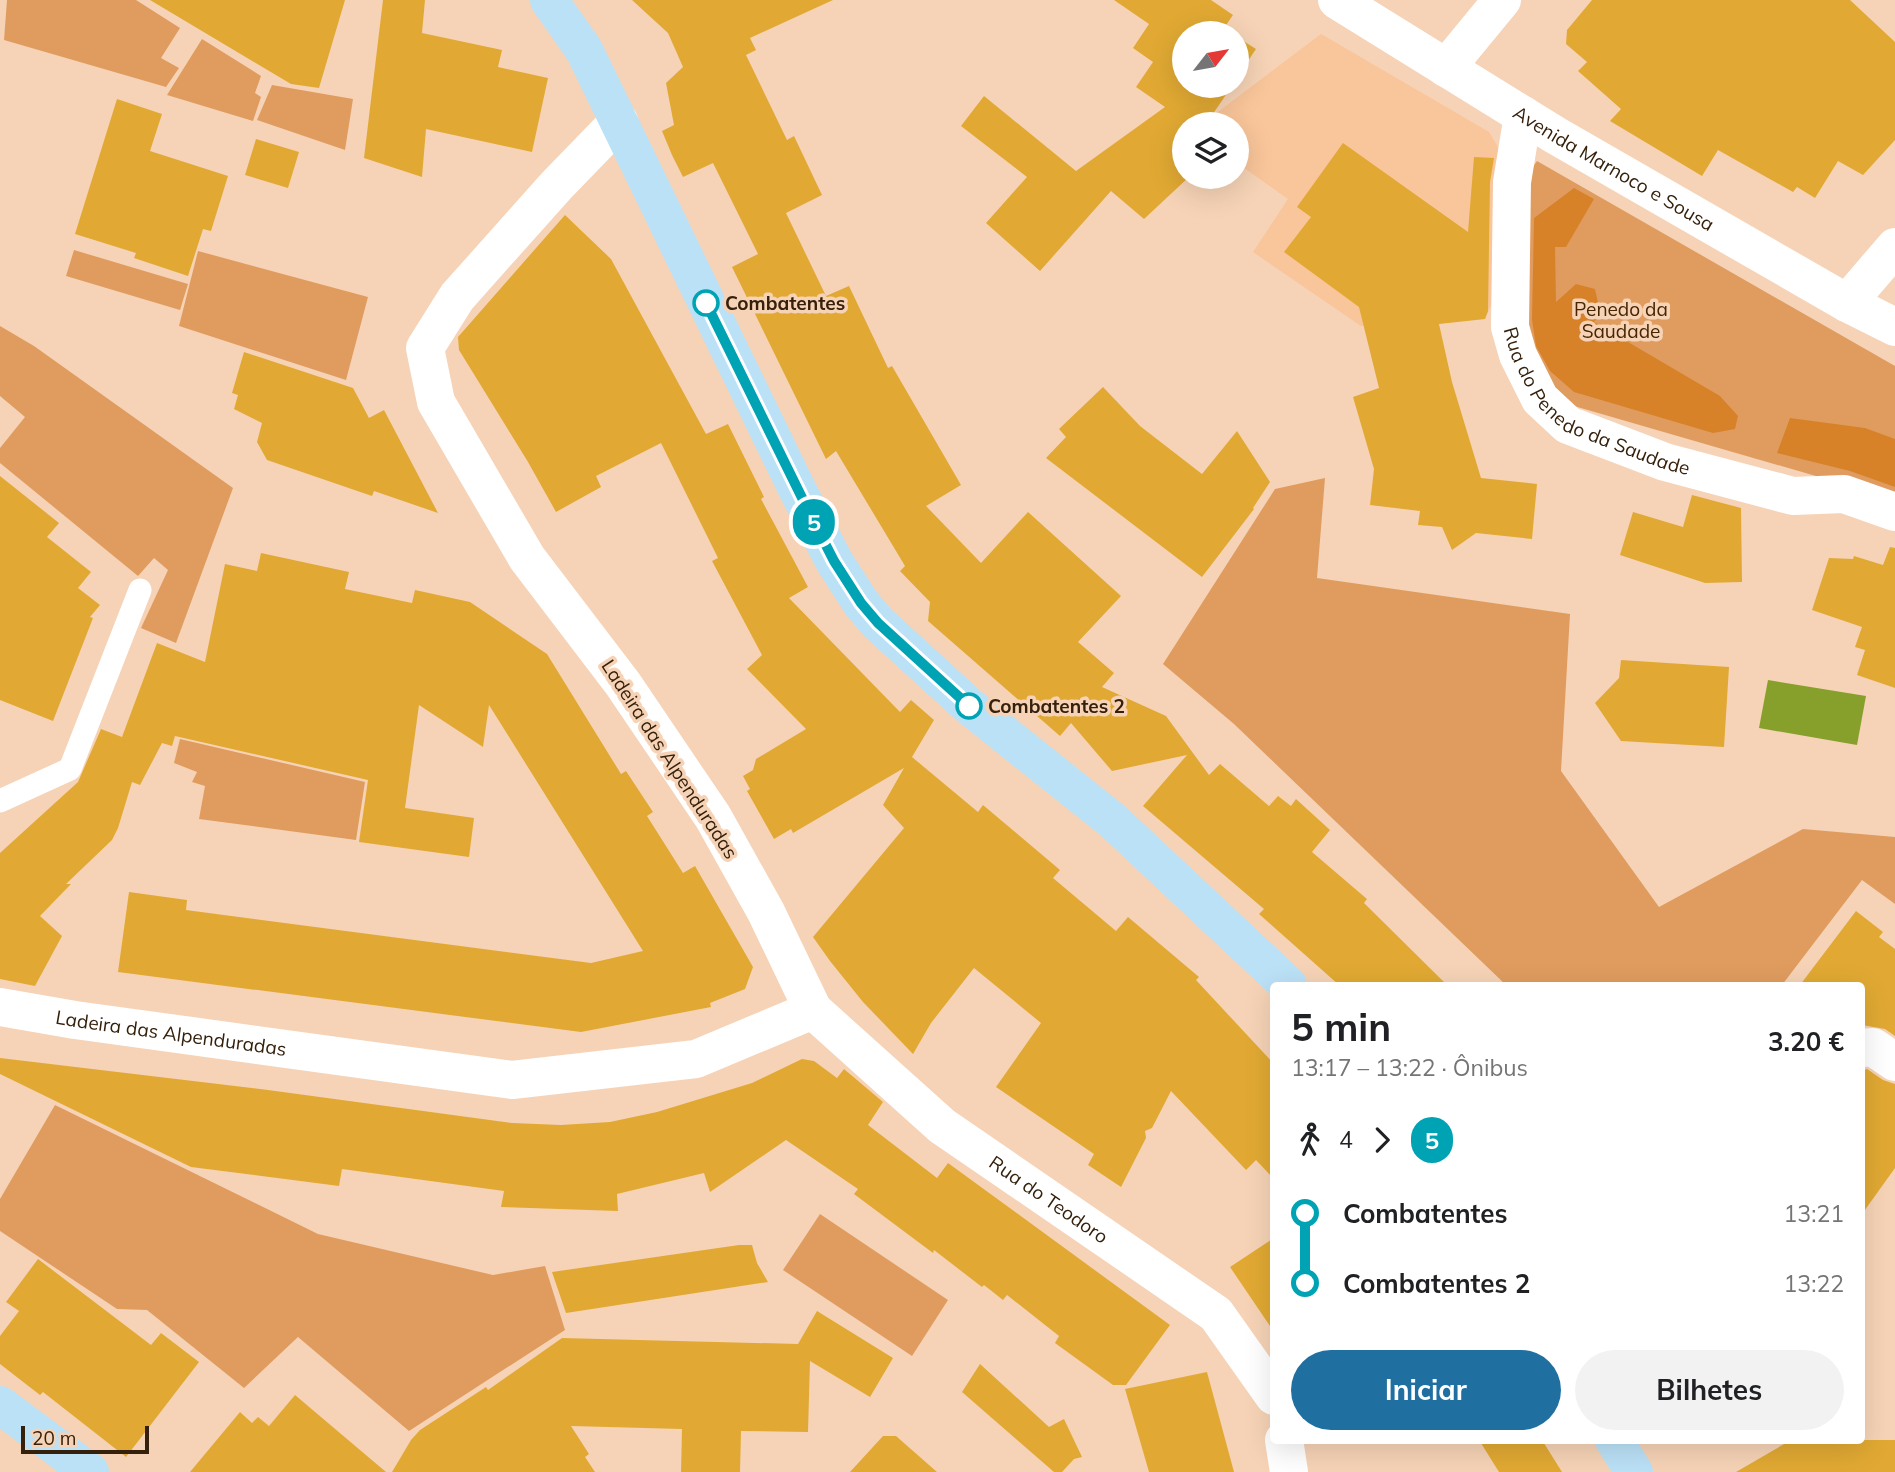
<!DOCTYPE html>
<html lang="pt">
<head>
<meta charset="utf-8">
<style>
  body { margin:0; font-family:Mulish,sans-serif; background:#f2f2f2; color:#202124; height:100vh; display:flex; flex-direction:column; font-size:26px; white-space:nowrap }
  * { box-sizing:border-box; margin:0 }
  p { font-size:23px; color:#757577 }
  .icon { flex:none; width:38px; height:38px; fill:none; stroke:currentColor; stroke-width:2; stroke-linecap:round; stroke-linejoin:round }
  .map { position:relative; flex:1; overflow:hidden }
  .panel { position:absolute; left:1270px; top:982px; width:595px; height:462px; display:flex; flex-direction:column; background:#fff; border-radius:7px; box-shadow:0 7px 28px #0002 }
  .panel>* { flex:none }
  .badge { padding:0 14px; border-radius:23px; font-size:24px; line-height:46px }
  .needle { width:46px; rotate:59deg }
  .tools { position:absolute; left:1172px; top:21px; display:grid; gap:14px }
  .tools a { display:grid; place-items:center; width:77px; height:77px; border-radius:50%; background:#fff; box-shadow:0 7px 28px #0002; font-size:35px }
  .scale { position:absolute; left:21px; bottom:18px; width:128px; box-sizing:border-box; padding-left:7px; border:4px solid #35200b; border-top:0; font-size:19px; line-height:24px; white-space:nowrap; color:#35200b; -webkit-text-stroke:5px #f6d3b6; paint-order:stroke }
  .map>.badge { position:absolute; translate:-50% -50%; box-shadow:0 0 0 4px #fff }
  .legs { display:flex; align-items:center; gap:10px; height:77px; padding:0 21px; font-size:23px }
  .legs p { margin-inline-start:auto }
  .summary { display:flex; align-items:center; justify-content:space-between; height:119px; padding:0 21px }
  h1 { font-size:38px; font-weight:700; line-height:52px }
  .primary-button { display:flex; gap:14px; margin-top:auto; padding:14px 21px }
  .primary-button a { flex:1; height:80px; border-radius:42px; background:#1f6fa1; color:#fff; font-size:28px; font-weight:700; line-height:80px; text-align:center }
  .primary-button a+a { background:#f2f2f2; color:#202124 }
  ul { padding:0 21px; list-style:none }
  li { display:flex; align-items:center; gap:24px; height:70px; font-size:26px }
  li i { display:grid; place-items:center; width:10px; height:100%; margin:0 9px; background:currentColor }
  li i::after { content:''; width:18px; height:18px; margin:-9px; border:5px solid; border-radius:50%; background:#fff }
  li p { margin-inline-start:auto }
  li:first-child i { background:linear-gradient(#0000 50%,currentColor 0) }
  li:last-child i { background:linear-gradient(currentColor 50%,#0000 0) }
  .map>svg:first-child { display:block }
  .built { fill:#f9c59a }
  .green { fill:#e09c5f }
  .forest { fill:#d78229 }
  .water { fill:#86a02b }
  .building { fill:#e1a933 }
  .lines { fill:none; stroke-linecap:round; stroke-linejoin:round }
  .lane { stroke:#fff; stroke-width:23 }
  .street { stroke:#fff; stroke-width:38 }
  .secondary { stroke:#bbe1f7; stroke-width:38 }
  .line-1-casing { stroke:#fff; stroke-width:16 }
  .line-1 { stroke:#00a3b4; stroke-width:10 }
  .stop-1-dot { fill:#fff; stroke:#00a3b4; stroke-width:3.5 }
  .labels { text-anchor:middle; dominant-baseline:central; stroke-width:7; stroke-linejoin:round; paint-order:stroke }
  .street-label { font-size:19px; fill:#35200b; stroke:#f6d3b6 }
  .stop-label { font-size:19px; font-weight:bold; fill:#35200b; stroke:#f6d3b6; text-anchor:start }
  .park-label { font-size:19px; fill:#472501; stroke:#f6d3b6 }
</style>
</head>
<body>
<div class="map">
<svg width="1895" height="1472" viewBox="0 0 1895 1472">
  <rect width="100%" height="100%" fill="#f6d3b6"/>
  <!-- built -->
  <path class="built" d="M 1321,34 L 1489,132 L 1499,149 L 1497,292 L 1485,319 L 1361,326 L 1253,252 L 1288,199 L 1237,163 L 1237,124 L 1202,124 Z"/>
  <!-- green -->
  <path class="green" d="M 7,0 L 136,0 L 180,28 L 161,58 L 179,68 L 166,87 L 4,40 Z
    M 202,39 L 261,76 L 255,93 L 261,97 L 253,121 L 167,95 Z
    M 272,85 L 353,99 L 345,150 L 257,120 Z
    M 1537,161 L 1895,366 L 1895,499 L 1574,406 L 1558,398 L 1529,350 L 1525,178 Z
    M 74,250 L 188,284 L 180,310 L 66,276 Z
    M 198,251 L 368,297 L 346,380 L 179,326 Z
    M 0,326 L 34,346 L 233,488 L 176,643 L 141,628 L 168,570 L 154,558 L 138,576 L 0,463 L 0,448 L 25,417 L 0,396 Z
    M 1325,478 L 1317,578 L 1570,614 L 1561,771 L 1659,907 L 1803,829 L 1895,837 L 1895,904 L 1862,880 L 1782,985 L 1506,985 L 1234,724 L 1163,664 L 1275,489 Z
    M 180,739 L 365,782 L 356,840 L 199,819 L 205,786 L 192,782 L 197,772 L 174,763 Z
    M 55,1105 L 318,1234 L 493,1275 L 545,1266 L 565,1330 L 409,1431 L 298,1337 L 244,1388 L 147,1310 L 117,1309 L 0,1231 L 0,1199 Z
    M 820,1214 L 948,1300 L 912,1356 L 783,1270 Z"/>
  <!-- forest -->
  <path class="forest" d="M 1574,188 L 1594,199 L 1566,247 L 1555,247 L 1556,302 L 1576,284 L 1595,289 L 1600,312 L 1594,322 L 1720,396 L 1738,416 L 1735,429 L 1713,433 L 1574,392 L 1550,371 L 1536,346 L 1532,320 L 1534,218 Z
    M 1790,418 L 1865,428 L 1895,439 L 1895,487 L 1850,471 L 1777,453 Z"/>
  <!-- water -->
  <path class="water" d="M 1768,680 L 1866,696 L 1857,745 L 1759,728 Z"/>
  <!-- building -->
  <path class="building" d="M 150,0 L 345,0 L 319,88 L 291,84 Z
    M 383,0 L 425,0 L 422,33 L 502,50 L 498,67 L 548,78 L 532,152 L 426,129 L 422,177 L 364,158 Z
    M 632,0 L 833,0 L 750,38 L 756,50 L 746,55 L 787,140 L 794,136 L 822,195 L 786,213 L 826,296 L 849,286 L 888,368 L 892,366 L 961,485 L 926,506 L 981,563 L 1028,512 L 1121,596 L 1078,642 L 1114,673 L 1102,687 L 1166,716 L 1209,775 L 1220,764 L 1269,806 L 1278,796 L 1291,806 L 1296,799 L 1330,830 L 1312,852 L 1367,899 L 1364,903 L 1447,985 L 1339,985 L 1259,914 L 1264,909 L 1143,806 L 1187,755 L 1112,771 L 1071,723 L 1060,736 L 928,621 L 930,602 L 900,571 L 905,566 L 836,451 L 826,459 L 732,267 L 758,254 L 713,163 L 683,177 L 672,155 L 662,131 L 674,125 L 666,83 L 683,67 L 668,33 Z
    M 1114,0 L 1211,0 L 1233,15 L 1224,28 L 1232,33 L 1185,33 L 1185,86 L 1232,86 L 1206,124 L 1185,124 L 1185,177 L 1189,177 L 1144,219 L 1111,191 L 1040,271 L 986,223 L 1027,177 L 961,126 L 984,96 L 1076,171 L 1165,107 L 1136,87 L 1153,62 L 1133,48 L 1149,24 Z
    M 1592,0 L 1850,0 L 1895,42 L 1895,140 L 1863,175 L 1838,161 L 1815,198 L 1797,187 L 1793,192 L 1718,150 L 1702,176 L 1610,121 L 1621,109 L 1578,71 L 1587,62 L 1566,44 L 1567,30 Z
    M 1237,37 L 1256,49 L 1237,77 Z
    M 117,99 L 162,114 L 150,151 L 228,176 L 211,231 L 203,229 L 188,276 L 134,258 L 136,253 L 75,234 Z
    M 256,139 L 299,152 L 288,188 L 245,175 Z
    M 1343,143 L 1468,232 L 1474,157 L 1494,158 L 1490,182 L 1488,311 L 1485,319 L 1439,324 L 1452,382 L 1481,478 L 1537,484 L 1532,539 L 1476,533 L 1452,550 L 1442,527 L 1418,525 L 1420,511 L 1370,505 L 1374,469 L 1353,397 L 1379,388 L 1359,307 L 1284,252 L 1311,217 L 1297,207 Z
    M 565,215 L 611,259 L 706,434 L 728,424 L 764,497 L 761,499 L 808,587 L 789,598 L 900,712 L 911,700 L 934,720 L 912,757 L 978,812 L 983,805 L 1060,870 L 1053,878 L 1116,931 L 1128,917 L 1199,977 L 1196,980 L 1274,1064 L 1274,1179 L 1256,1160 L 1246,1170 L 1171,1091 L 1152,1128 L 1145,1131 L 1146,1138 L 1121,1187 L 1088,1165 L 1094,1154 L 996,1087 L 1041,1023 L 974,968 L 931,1023 L 913,1054 L 863,1002 L 830,961 L 813,937 L 904,828 L 883,805 L 904,768 L 793,833 L 791,829 L 774,839 L 747,791 L 750,789 L 743,776 L 753,770 L 756,759 L 806,729 L 747,669 L 762,655 L 712,561 L 718,558 L 661,443 L 596,476 L 601,487 L 556,512 L 528,462 L 459,350 L 458,337 Z
    M 244,352 L 353,388 L 369,418 L 384,410 L 438,513 L 374,491 L 372,496 L 267,460 L 257,442 L 262,423 L 234,409 L 238,395 L 232,393 Z
    M 1103,387 L 1140,426 L 1202,474 L 1237,431 L 1270,482 L 1253,508 L 1254,509 L 1202,577 L 1046,458 L 1066,437 L 1059,429 Z
    M 0,476 L 59,523 L 47,537 L 91,572 L 78,588 L 100,605 L 90,617 L 93,618 L 53,721 L 0,700 Z
    M 1692,495 L 1741,508 L 1742,582 L 1705,583 L 1620,555 L 1633,512 L 1683,527 Z
    M 1890,547 L 1895,548 L 1895,688 L 1857,675 L 1865,650 L 1855,647 L 1862,627 L 1812,610 L 1829,558 L 1853,559 L 1854,556 L 1883,565 Z
    M 261,553 L 349,572 L 345,589 L 412,603 L 415,590 L 470,602 L 547,654 L 621,774 L 626,771 L 653,812 L 647,816 L 683,873 L 695,866 L 753,967 L 745,989 L 710,1003 L 711,1007 L 581,1032 L 118,972 L 129,892 L 187,900 L 186,910 L 591,963 L 643,951 L 489,705 L 483,747 L 419,705 L 405,808 L 474,818 L 469,857 L 359,842 L 368,780 L 175,736 L 172,746 L 162,743 L 140,785 L 132,782 L 118,828 L 112,840 L 66,884 L 71,884 L 40,916 L 62,936 L 35,986 L 0,979 L 0,853 L 78,782 L 101,729 L 122,737 L 157,643 L 205,662 L 225,564 L 257,571 Z
    M 1621,660 L 1729,667 L 1724,747 L 1621,741 L 1595,703 L 1619,678 Z
    M 1856,911 L 1883,932 L 1879,937 L 1895,949 L 1895,1036 L 1885,1029 L 1862,1025 L 1862,985 L 1800,985 Z
    M 0,1058 L 268,1090 L 512,1123 L 561,1125 L 610,1122 L 657,1112 L 752,1083 L 802,1059 L 814,1061 L 837,1078 L 844,1069 L 883,1102 L 868,1125 L 937,1178 L 948,1163 L 1170,1325 L 1126,1385 L 1113,1385 L 1055,1343 L 1059,1336 L 1007,1295 L 1003,1300 L 984,1285 L 982,1287 L 934,1250 L 933,1253 L 854,1194 L 858,1189 L 786,1140 L 710,1192 L 704,1173 L 617,1194 L 618,1211 L 501,1207 L 504,1191 L 342,1169 L 339,1186 L 191,1167 L 0,1074 Z
    M 1867,1069 L 1883,1080 L 1895,1084 L 1895,1168 L 1862,1214 L 1862,1071 Z
    M 1274,1238 L 1274,1332 L 1230,1267 Z
    M 739,1245 L 752,1245 L 757,1263 L 768,1282 L 566,1313 L 552,1272 Z
    M 38,1259 L 151,1345 L 161,1333 L 199,1362 L 126,1457 L 43,1392 L 40,1395 L 0,1364 L 0,1336 L 19,1311 L 6,1302 Z
    M 817,1311 L 893,1358 L 870,1397 L 810,1361 L 808,1432 L 741,1431 L 740,1472 L 681,1472 L 682,1429 L 571,1426 L 589,1454 L 585,1457 L 595,1472 L 392,1472 L 411,1440 L 420,1430 L 486,1387 L 488,1390 L 562,1338 L 798,1344 Z
    M 980,1364 L 1049,1427 L 1064,1419 L 1082,1457 L 1074,1459 L 1062,1472 L 1054,1472 L 962,1392 Z
    M 1207,1372 L 1234,1472 L 1149,1472 L 1125,1389 Z
    M 295,1395 L 386,1472 L 190,1472 L 240,1412 L 252,1423 L 258,1417 L 269,1426 Z
    M 883,1436 L 896,1436 L 937,1472 L 850,1472 Z
    M 1479,1440 L 1542,1440 L 1562,1472 L 1499,1472 Z
    M 1791,1440 L 1895,1440 L 1895,1472 L 1736,1472 Z"/>
  <g class="lines">
    <!-- lane -->
    <path class="lane" d="M 0,801 L 70,769 L 140,590"/>
    <!-- street -->
    <g class="street">
      <path id="s1" d="M 1337,0 L 1555,135 L 1847,303 L 1895,327"/>
      <path d="M 1446,68 L 1502,0"/>
      <path id="s2" d="M 1523,115 L 1512,182 L 1510,327 L 1518,355 L 1540,399 L 1568,425 L 1665,462 L 1793,496 L 1844,494 L 1895,512"/>
      <path d="M 1847,303 L 1895,247"/>
      <path id="s3" d="M 0,1007 L 75,1020 L 512,1080 L 696,1059 L 813,1010 L 766,912 L 713,817 L 623,684 L 527,558 L 436,402 L 425,348 L 457,297 L 556,186 L 619,121"/>
      <path id="s4" d="M 813,1010 L 942,1126 L 1216,1314 L 1274,1396"/>
      <path d="M 1862,1048 L 1873,1047 L 1895,1062"/>
      <path d="M 1284,1440 L 1289,1472"/>
    </g>
    <!-- secondary -->
    <path class="secondary" d="M 549,0 L 584,50 L 798,491 L 834,561 L 861,603 L 878,623 L 969,706 L 1113,821 L 1288,985
      M 0,1405 L 90,1472
      M 1614,1440 L 1634,1472"/>
  </g>
  <g class="lines">
    <defs>
      <path id="line-1" d="M 706,303 L 810,514 L 834,561 L 861,603 L 878,623 L 969,706"/>
    </defs>
    <!-- line-1 casing -->
    <use href="#line-1" class="line-1-casing"/>
    <!-- line-1 -->
    <use href="#line-1" class="line-1"/>
  </g>
  <!-- markers -->
  <g class="stop-1-dot">
    <circle cx="706" cy="303" r="12"/>
    <circle cx="969" cy="706" r="12"/>
  </g>
  <g class="labels">
    <!-- street labels -->
    <g class="street-label">
      <text stroke="none"><textPath href="#s1" startOffset="324">Avenida Marnoco e Sousa</textPath></text>
      <text stroke="none"><textPath href="#s2" startOffset="336">Rua do Penedo da Saudade</textPath></text>
      <text transform="translate(670 759) rotate(57)">Ladeira das Alpenduradas</text>
      <text stroke="none"><textPath href="#s3" startOffset="173">Ladeira das Alpenduradas</textPath></text>
      <text stroke="none"><textPath href="#s4" startOffset="303">Rua do Teodoro</textPath></text>
    </g>
    <!-- stop labels -->
    <g class="stop-label">
      <text x="725" y="303">Combatentes</text>
      <text x="988" y="706">Combatentes 2</text>
    </g>
    <!-- park labels -->
    <g class="park-label">
      <text x="1621" y="309">Penedo da<tspan x="1621" dy="22">Saudade</tspan></text>
    </g>
  </g>
</svg>
<div class="tools">
<a><svg class="needle" viewBox="-14 -14 28 28"><path d="M0-13l5 13h-10z" fill="#e53935"/><path d="M0 13l5-13h-10z" fill="#757577"/></svg></a>
<a><svg class="icon" aria-label="layers" viewBox="0 0 24 24"><path d="M12 4l9 5-9 5-9-5zM3 14l9 5 9-5"/></svg></a>
</div>
<div class="scale">20 m</div>
<b class="badge" style="left:814px;top:522px;background:#00a3b4;color:#fff">5</b>
<section class="panel">
<div class="summary"><div><h1>5 min</h1><p>13:17 – 13:22 · Ônibus</p></div><b>3.20 €</b></div>
<div class="legs"><svg class="icon" aria-label="walk" viewBox="0 0 24 24"><circle cx="13" cy="4" r="2"/><path d="M13 8l-2 6 4 7M11 14l-3 7M7 12l3-4h3l4 4"/></svg>4<svg class="icon" aria-label="forward" viewBox="0 0 24 24"><path d="M9 5l7 7-7 7"/></svg><b class="badge" style="background:#00a3b4;color:#fff">5</b></div>
<ul>
<li><i style="color:#00a3b4"></i><b>Combatentes</b><p>13:21</p></li>
<li><i style="color:#00a3b4"></i><b>Combatentes 2</b><p>13:22</p></li>
</ul>
<div class="primary-button"><a>Iniciar</a><a>Bilhetes</a></div>
</section>
</div>
</body>
</html>
